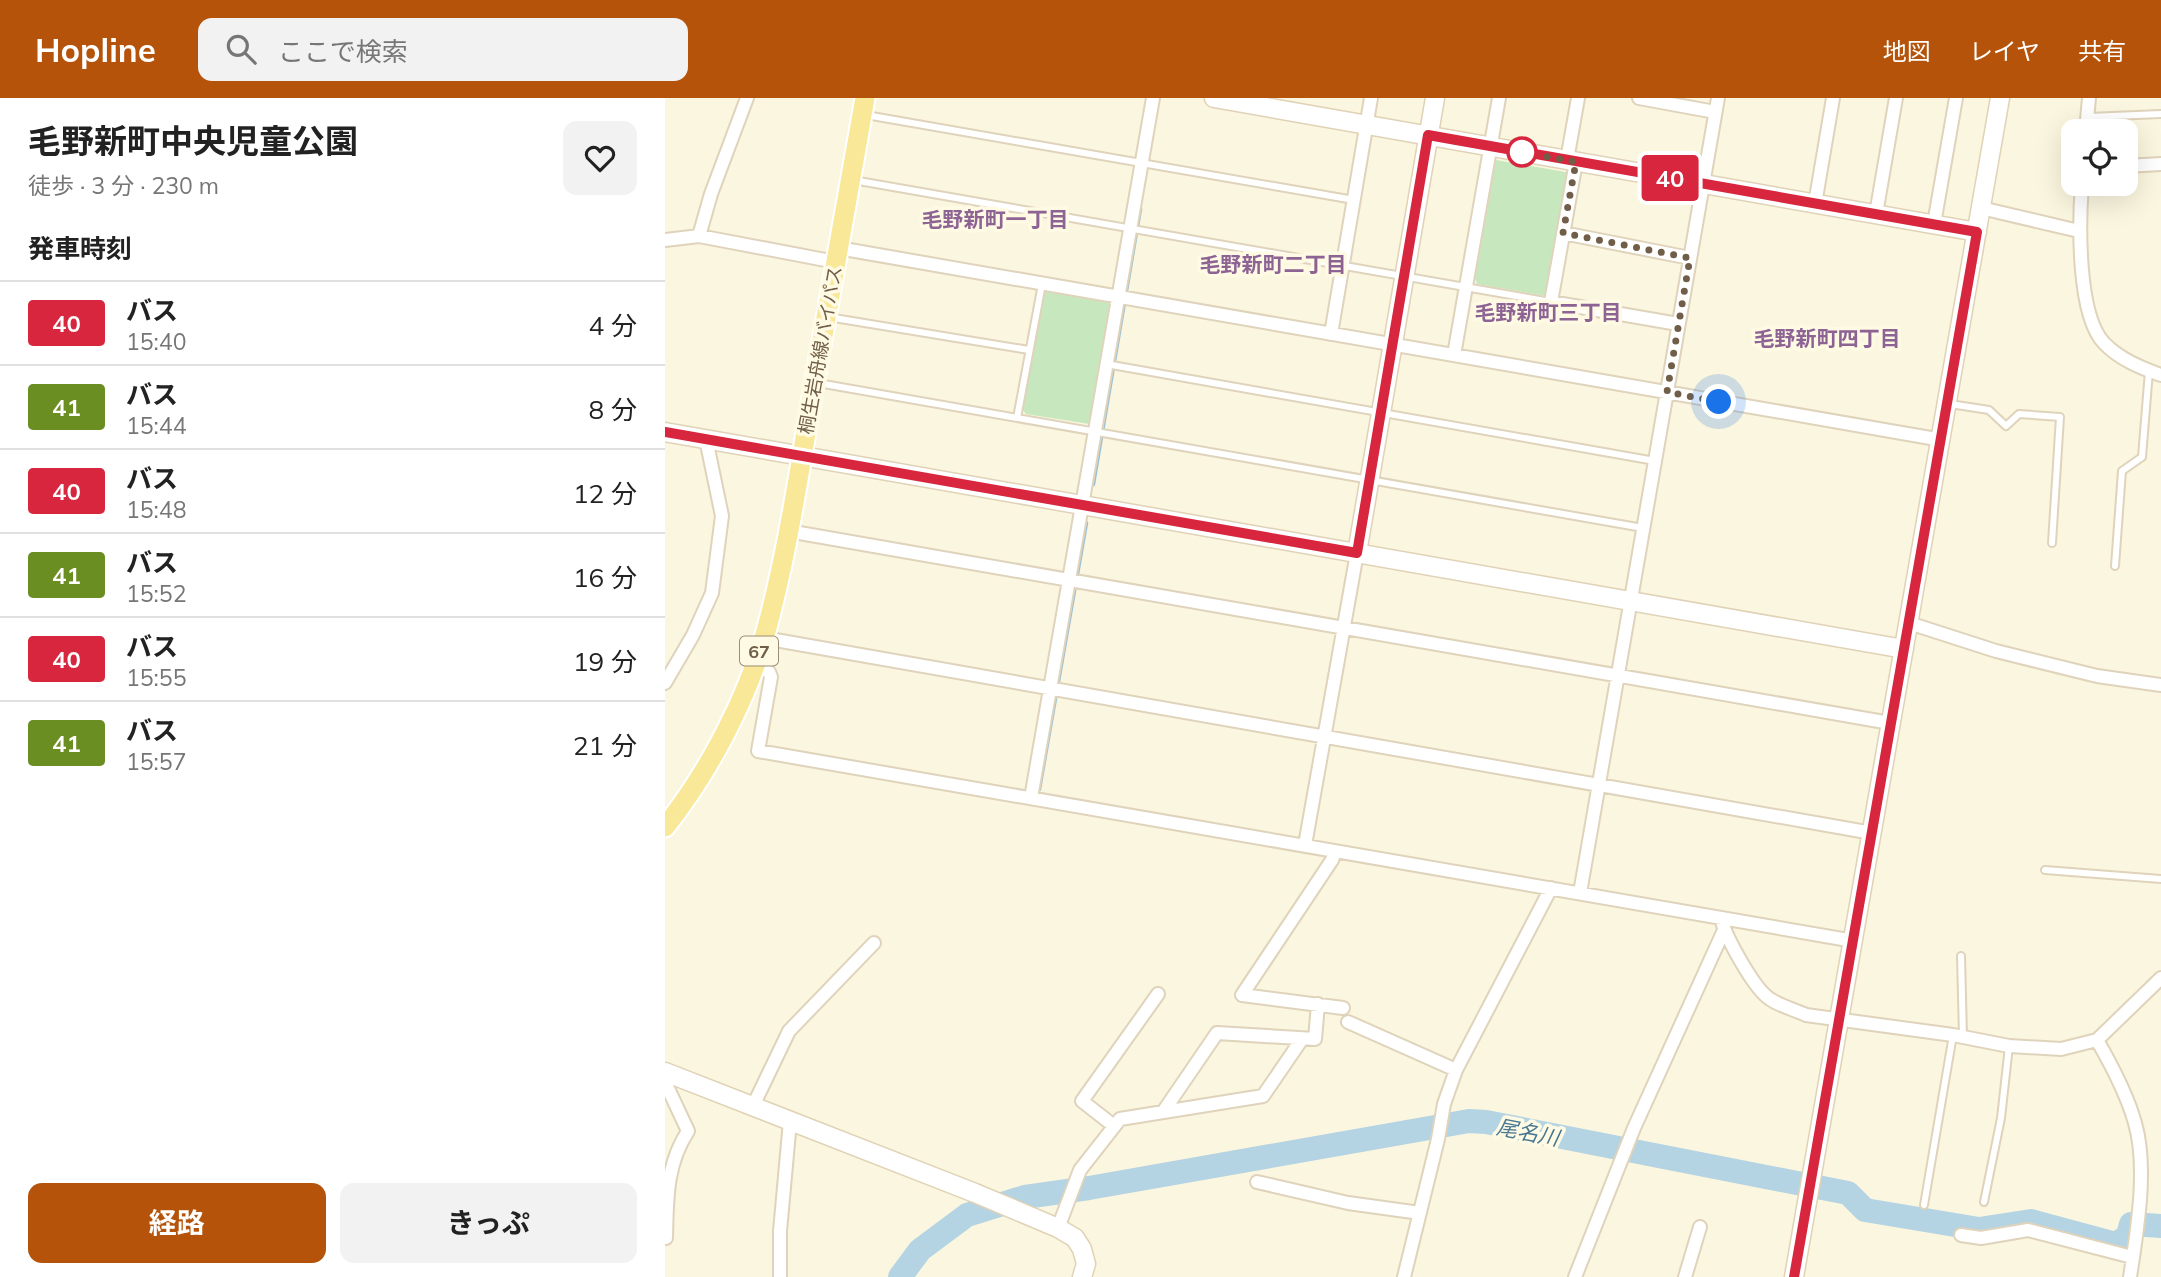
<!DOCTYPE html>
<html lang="ja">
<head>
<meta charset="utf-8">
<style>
  body { margin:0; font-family:Mulish,"Noto Sans JP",sans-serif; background:#f2f2f2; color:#222; height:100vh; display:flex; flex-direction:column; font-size:26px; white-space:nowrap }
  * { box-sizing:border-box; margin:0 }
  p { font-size:23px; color:#767676 }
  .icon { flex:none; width:38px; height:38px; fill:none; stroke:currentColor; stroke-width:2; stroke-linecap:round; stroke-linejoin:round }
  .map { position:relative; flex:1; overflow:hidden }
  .sheet { display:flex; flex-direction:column; background:#fff; width:665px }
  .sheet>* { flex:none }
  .badge { padding:0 14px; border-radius:5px; font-size:24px; line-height:46px }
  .fabs { position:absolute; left:1396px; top:21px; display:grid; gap:14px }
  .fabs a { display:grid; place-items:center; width:77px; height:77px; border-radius:14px; background:#fff; box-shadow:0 7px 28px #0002; font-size:35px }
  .you { position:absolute; width:35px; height:35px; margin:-18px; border:5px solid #fff; border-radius:50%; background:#1a73e8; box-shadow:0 0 0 10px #1a73e833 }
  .map>.badge { position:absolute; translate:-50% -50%; box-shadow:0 0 0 4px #fff }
  h2 { padding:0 28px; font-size:26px; line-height:63px }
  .round { display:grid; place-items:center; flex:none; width:74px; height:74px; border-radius:14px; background:#f2f2f2 }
  .summary { display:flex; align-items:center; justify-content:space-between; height:119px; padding:0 28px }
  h1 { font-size:33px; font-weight:700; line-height:52px }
  .button { display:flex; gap:14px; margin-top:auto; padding:14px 28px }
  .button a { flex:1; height:80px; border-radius:14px; background:#b45309; color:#fff; font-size:28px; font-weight:700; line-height:80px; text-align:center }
  .button a+a { background:#f2f2f2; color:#222 }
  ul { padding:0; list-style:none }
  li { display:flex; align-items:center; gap:21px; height:84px; padding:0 28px; border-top:2px solid #e0e0e0 }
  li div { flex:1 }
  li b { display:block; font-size:26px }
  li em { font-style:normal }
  li .badge { min-width:77px; font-weight:700; text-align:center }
  header { display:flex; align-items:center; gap:42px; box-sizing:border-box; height:98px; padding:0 35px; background:#b45309; color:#fff }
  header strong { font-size:33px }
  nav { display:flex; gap:38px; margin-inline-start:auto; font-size:24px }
  .search { width:490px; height:63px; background:#f2f2f2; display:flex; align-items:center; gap:18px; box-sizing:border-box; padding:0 24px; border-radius:14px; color:#767676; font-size:26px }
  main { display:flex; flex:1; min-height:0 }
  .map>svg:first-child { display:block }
  .green { fill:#c7e8be }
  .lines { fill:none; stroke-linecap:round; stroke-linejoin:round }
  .stream { stroke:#9bc0d5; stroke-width:4.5 }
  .river { stroke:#b4d3e3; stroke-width:24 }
  .lane-casing { stroke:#dfd3bb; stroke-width:10 }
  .street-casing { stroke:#dfd3bb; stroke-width:16 }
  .secondary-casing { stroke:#e0d2b6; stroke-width:21 }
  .primary-casing { stroke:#fff; stroke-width:23 }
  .lane { stroke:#fff; stroke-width:6 }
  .street { stroke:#fff; stroke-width:12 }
  .secondary { stroke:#fff; stroke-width:18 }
  .primary { stroke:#f9e898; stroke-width:19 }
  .line-casing { stroke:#fff; stroke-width:16 }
  .line { stroke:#d7263d; stroke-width:10 }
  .walk { stroke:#705e48; stroke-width:7; stroke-dasharray:0 12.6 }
  .stop-dot { fill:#fff; stroke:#d7263d; stroke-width:3.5 }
  .labels { text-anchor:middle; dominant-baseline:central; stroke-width:7; stroke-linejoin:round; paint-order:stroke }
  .shield { fill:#fffae4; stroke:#9b8d77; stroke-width:2 }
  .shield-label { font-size:18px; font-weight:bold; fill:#705e48 }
  .street-label { font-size:19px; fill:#705e48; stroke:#fffae4 }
  .neighbourhood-label { font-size:21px; font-weight:bold; fill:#8d6394; stroke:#fffae4 }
  .water-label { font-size:21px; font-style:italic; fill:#487791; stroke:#fffae4 }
</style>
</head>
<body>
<header>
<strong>Hopline</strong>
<div class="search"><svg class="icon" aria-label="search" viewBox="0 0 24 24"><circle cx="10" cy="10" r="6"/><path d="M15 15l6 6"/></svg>ここで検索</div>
<nav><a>地図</a><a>レイヤ</a><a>共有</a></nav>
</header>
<main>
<section class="sheet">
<div class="summary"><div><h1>毛野新町中央児童公園</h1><p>徒歩 · 3 分 · 230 m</p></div><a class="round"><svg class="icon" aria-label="heart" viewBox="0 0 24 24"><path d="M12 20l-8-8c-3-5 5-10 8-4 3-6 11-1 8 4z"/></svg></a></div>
<h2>発車時刻</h2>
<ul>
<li><span class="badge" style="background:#d7263d;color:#fff">40</span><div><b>バス</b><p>15:40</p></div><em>4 分</em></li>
<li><span class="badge" style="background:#6b8e23;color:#fff">41</span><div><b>バス</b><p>15:44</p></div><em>8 分</em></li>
<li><span class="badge" style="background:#d7263d;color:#fff">40</span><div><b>バス</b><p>15:48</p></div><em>12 分</em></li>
<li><span class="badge" style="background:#6b8e23;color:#fff">41</span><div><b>バス</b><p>15:52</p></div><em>16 分</em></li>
<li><span class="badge" style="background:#d7263d;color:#fff">40</span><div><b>バス</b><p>15:55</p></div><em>19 分</em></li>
<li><span class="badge" style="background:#6b8e23;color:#fff">41</span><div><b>バス</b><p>15:57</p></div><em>21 分</em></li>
</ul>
<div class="button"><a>経路</a><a>きっぷ</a></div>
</section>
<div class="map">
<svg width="1496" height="1179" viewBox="0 0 1496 1179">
  <rect width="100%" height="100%" fill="#fbf6df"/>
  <!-- green -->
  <path class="green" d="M 831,62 L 906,75 L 885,195 L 881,198 L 812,186 L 810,180 Z
    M 386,191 L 441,201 L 447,209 L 427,324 L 424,326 L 361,316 L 358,312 L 380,193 Z"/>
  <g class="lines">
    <!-- stream -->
    <path class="stream" d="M 428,386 L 475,111
      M 374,691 L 421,425"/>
    <!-- river -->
    <path class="river" d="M 235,1179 L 255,1152 L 302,1117 L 360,1099 L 424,1090 L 804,1023 L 821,1024 L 1183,1095 L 1200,1112 L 1314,1131 L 1366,1123 L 1451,1146 L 1463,1138 L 1466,1126 L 1496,1128"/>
    <defs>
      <path id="lane" d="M 201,17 L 689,102
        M 1423,19 L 1496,16
        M 188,82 L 886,204
        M 163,219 L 364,252
        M 441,266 L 990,363
        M 153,285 L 978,430
        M 1285,306 L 1324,312 L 1341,328 L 1354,316 L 1395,319 L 1387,445
        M 352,320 L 377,186
        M 1450,468 L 1457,373 L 1477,359 L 1484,273
        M 1380,772 L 1496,781
        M 1296,858 L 1298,939
        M 1319,1104 L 1336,1020 L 1344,948
        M 1259,1107 L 1288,937"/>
      <path id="street" d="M 974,0 L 1050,14
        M 1421,33 L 1424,0
        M 902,62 L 913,0
        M 911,64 L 886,204 L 1013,226
        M 1461,68 L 1496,66
        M 1417,86 C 1414,124 1412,217 1439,245 C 1454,261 1476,270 1496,277
        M 1150,106 L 1168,0
        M 1316,110 L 1414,133
        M 1211,116 L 1231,0
        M 1269,126 L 1291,0
        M 898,135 L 1025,160
        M 34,138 L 46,96 L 82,0
        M 0,142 L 34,138 L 171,164
        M 173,150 L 1277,342
        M 666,236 L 706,0
        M 789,257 L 834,0
        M 123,433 L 1225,625
        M 1244,525 L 1331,553 L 1432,578 L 1496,587
        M 99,540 L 1207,735
        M 89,567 L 104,574 L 106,579 L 93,653 L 1189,843
        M 0,585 L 28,537 L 47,495 L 57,418 L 41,341
        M 366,700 L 488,0
        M 640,747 L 692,455
        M 670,753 L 667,762 L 577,897 L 678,910
        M 915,795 L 1053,0
        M 1056,820 C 1060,838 1089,891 1105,901 C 1115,908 1130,912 1141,917 L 1288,937 L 1344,948 L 1396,951 L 1432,942 L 1496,880
        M 683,924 L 791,972
        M 1432,942 C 1447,968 1462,996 1470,1025 C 1483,1070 1472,1133 1465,1179
        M 0,984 L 23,1033 C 1,1067 2,1101 1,1140
        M 88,1008 L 124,933 L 209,845
        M 498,1014 L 552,935 L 650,941 L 653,906
        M 449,1028 L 417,1003 L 493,896
        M 592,1084 L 683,1105 L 755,1115
        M 393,1130 L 415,1072 L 455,1021 L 598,998 L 637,941
        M 1296,1137 L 1316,1140 L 1363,1132 L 1467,1159
        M 115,1179 L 115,1133 L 125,1023
        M 739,1179 L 773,1041 L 779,1006 L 791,972 L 886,790
        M 910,1179 L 969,1030 L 1059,832
        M 1020,1179 L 1035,1129"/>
      <path id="secondary" d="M 549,0 L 1312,134
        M 0,334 L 1239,551
        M 692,455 L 770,0
        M 0,974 L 310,1095 L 393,1130 L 410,1140 L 417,1151 L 421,1166 L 417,1179
        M 1129,1179 L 1335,0"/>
      <path id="primary" d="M 0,729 C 43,675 81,603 100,537 C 123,454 135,367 150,282 C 166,188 184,94 200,0"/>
    </defs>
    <!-- lane casing -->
    <use href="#lane" class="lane-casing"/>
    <!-- street casing -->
    <use href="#street" class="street-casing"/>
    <!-- secondary casing -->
    <use href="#secondary" class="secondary-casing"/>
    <!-- primary casing -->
    <use href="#primary" class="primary-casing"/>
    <!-- lane -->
    <use href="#lane" class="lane"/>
    <!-- street -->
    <use href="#street" class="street"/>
    <!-- secondary -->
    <use href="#secondary" class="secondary"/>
    <!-- primary -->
    <use href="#primary" class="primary"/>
  </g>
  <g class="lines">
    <defs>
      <path id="line" d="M 0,334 L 692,455 L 763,37 L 1312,134 L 1129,1179"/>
    </defs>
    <!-- line casing -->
    <use href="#line" class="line-casing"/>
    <!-- line -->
    <use href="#line" class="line"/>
    <!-- walk -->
    <path class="walk" d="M 857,54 L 851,53 L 911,64 L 898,135 L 1025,160 L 1002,294 L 1054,304"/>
  </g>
  <!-- markers -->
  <circle class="stop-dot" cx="857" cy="54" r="14"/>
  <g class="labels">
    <!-- shield labels -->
    <rect class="shield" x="75" y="538.5" width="38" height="29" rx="5"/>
    <g class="shield-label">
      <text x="94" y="553">67</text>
    </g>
    <!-- street labels -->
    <g class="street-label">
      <text transform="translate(155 252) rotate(-80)">桐生岩舟線バイパス</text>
    </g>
    <!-- neighbourhood labels -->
    <g class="neighbourhood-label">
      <text x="330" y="121">毛野新町一丁目</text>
      <text x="608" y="166">毛野新町二丁目</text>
      <text x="883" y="214">毛野新町三丁目</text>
      <text x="1162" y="240">毛野新町四丁目</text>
    </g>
    <!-- water labels -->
    <g class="water-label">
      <text transform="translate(863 1034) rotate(11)">尾名川</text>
    </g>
  </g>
</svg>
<div class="fabs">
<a><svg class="icon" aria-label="locate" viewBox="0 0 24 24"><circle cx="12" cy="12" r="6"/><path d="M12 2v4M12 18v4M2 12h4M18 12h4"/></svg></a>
</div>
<div class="you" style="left:1054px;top:304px"></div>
<b class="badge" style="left:1005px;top:80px;background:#d7263d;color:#fff">40</b>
</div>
</main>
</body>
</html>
